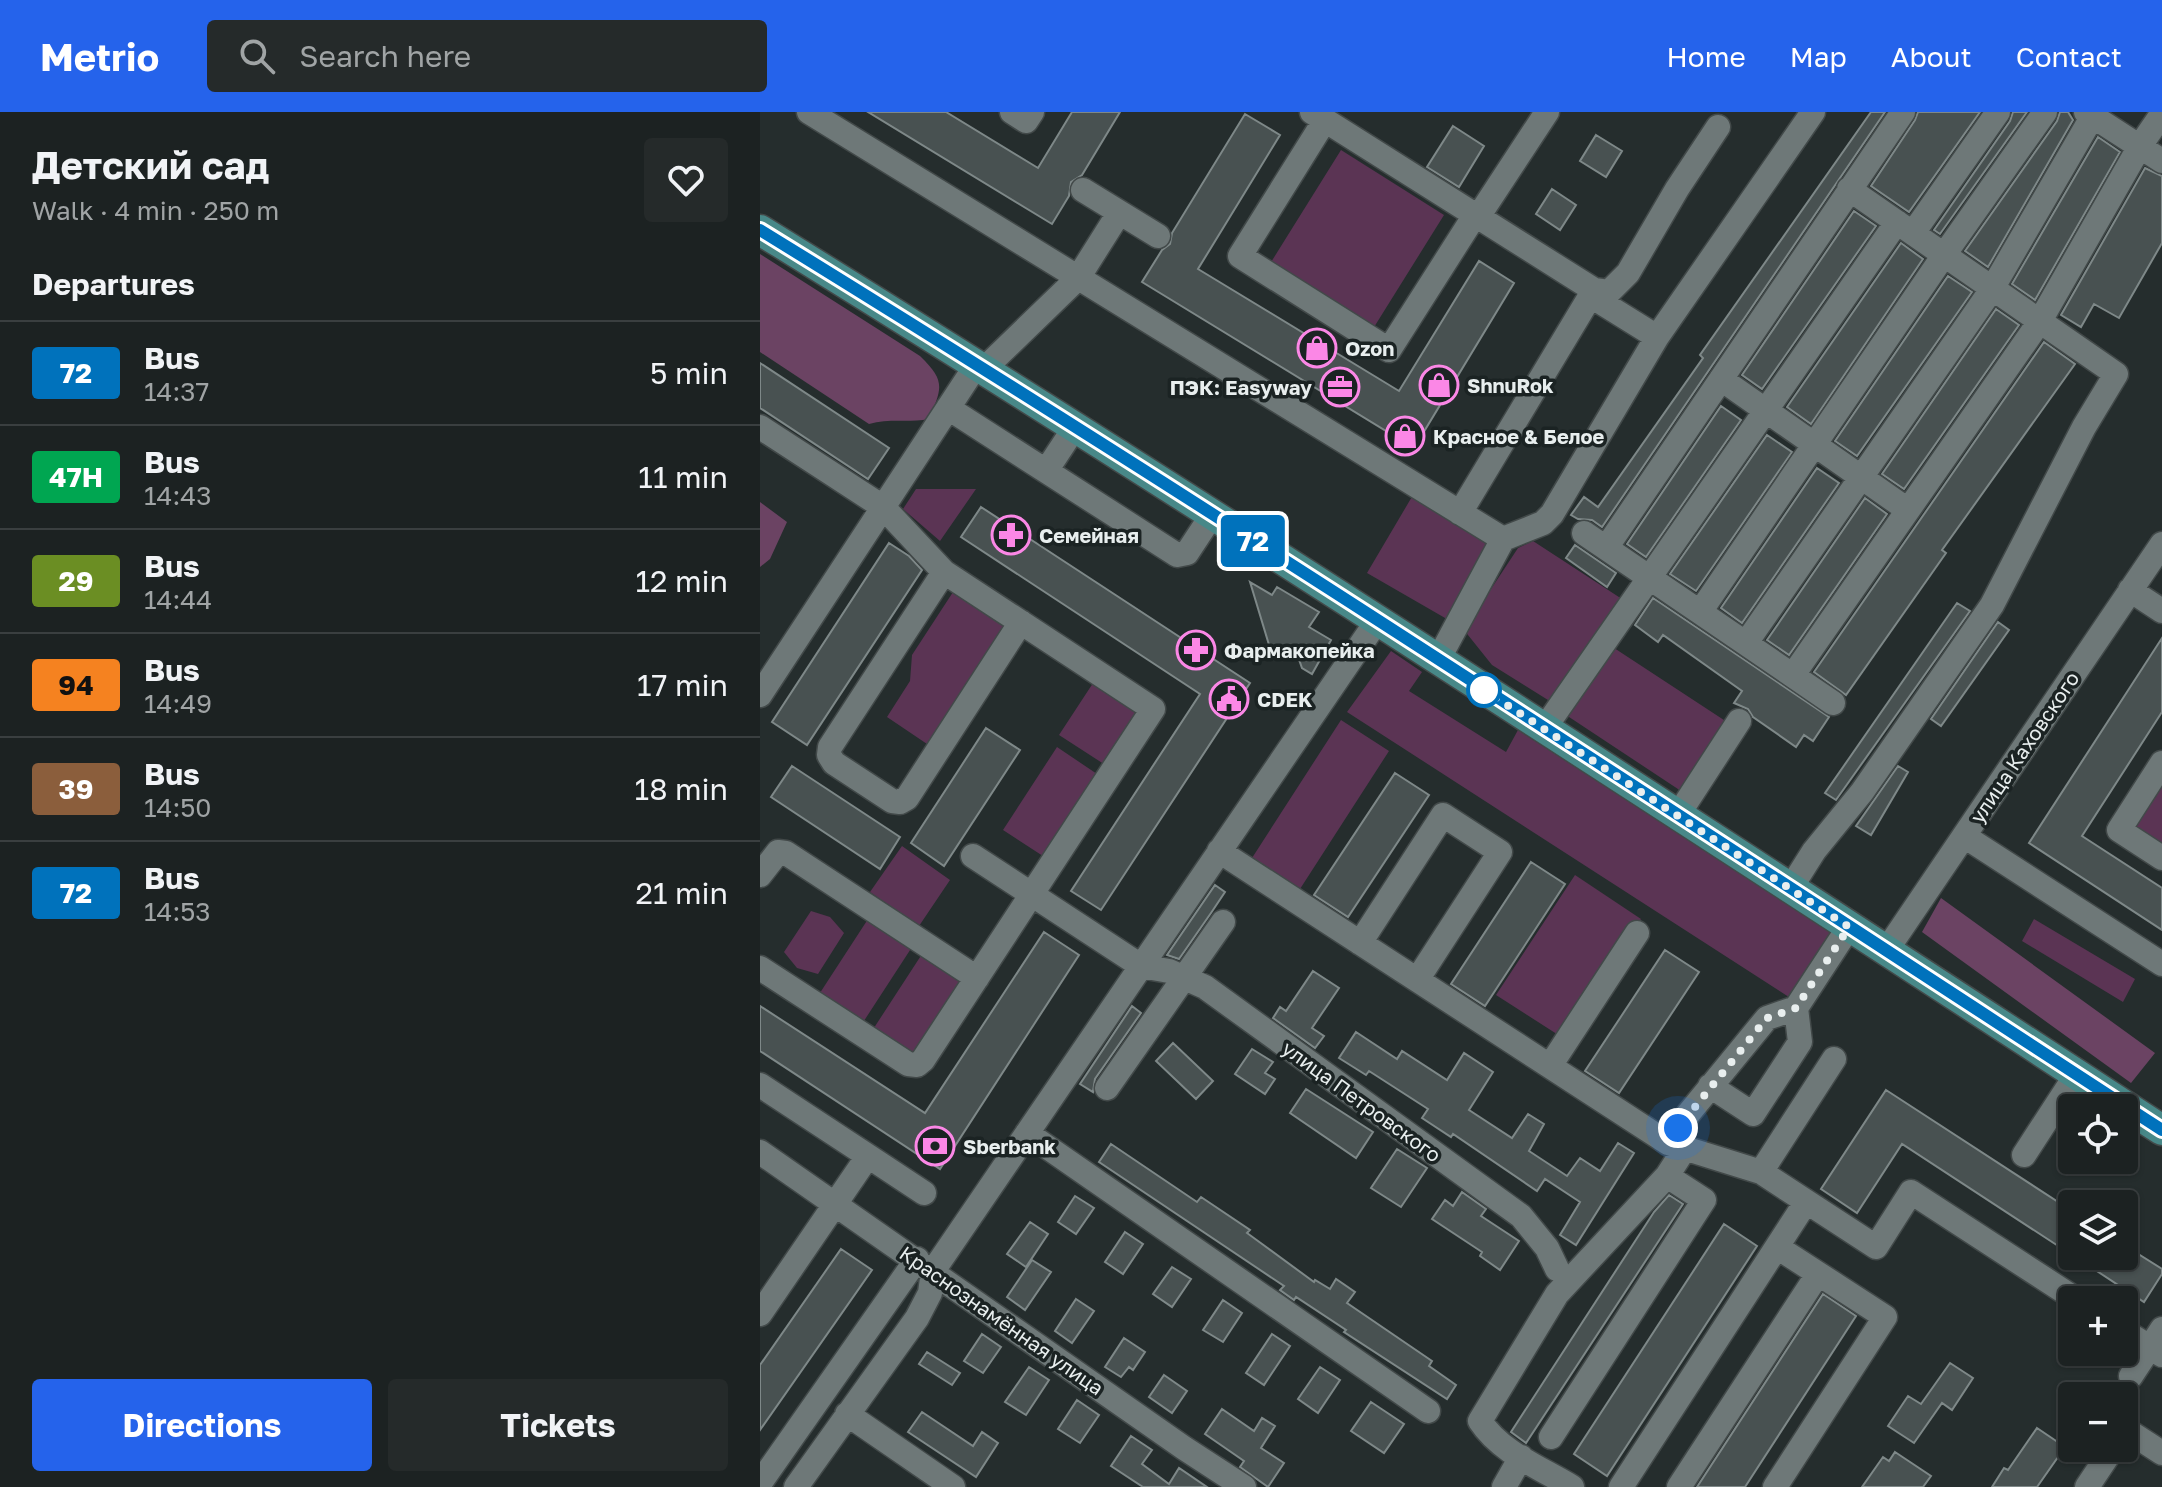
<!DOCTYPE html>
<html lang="en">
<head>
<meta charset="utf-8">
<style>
  body { margin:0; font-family:"Golos Text",sans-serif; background:#252a2a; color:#f1f3f6; height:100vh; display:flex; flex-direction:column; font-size:30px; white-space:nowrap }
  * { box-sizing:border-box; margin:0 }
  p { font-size:26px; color:#a0a4a5 }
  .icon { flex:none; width:44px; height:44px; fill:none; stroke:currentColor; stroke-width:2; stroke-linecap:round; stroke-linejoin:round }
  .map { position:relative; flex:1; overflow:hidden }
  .sheet { display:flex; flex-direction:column; background:#1c2222; width:760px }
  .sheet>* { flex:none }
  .badge { padding:0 16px; border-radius:6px; font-size:28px; line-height:52px }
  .fabs { position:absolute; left:1298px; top:982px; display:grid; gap:16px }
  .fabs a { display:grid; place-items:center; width:80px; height:80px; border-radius:8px; background:#1c2222; box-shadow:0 2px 6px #0004,0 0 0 2px #3a3f40; font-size:40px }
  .you { position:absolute; width:40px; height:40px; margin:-20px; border:6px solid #fff; border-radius:50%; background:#1a73e8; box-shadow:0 0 0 12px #1a73e833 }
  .map>.badge { position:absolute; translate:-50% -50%; box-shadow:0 0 0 4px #fff }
  h2 { padding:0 32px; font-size:30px; line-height:72px }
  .round { display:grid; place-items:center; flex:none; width:84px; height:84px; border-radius:8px; background:#252a2a }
  .summary { display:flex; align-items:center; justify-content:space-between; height:136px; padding:0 32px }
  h1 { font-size:38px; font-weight:700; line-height:60px }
  .button { display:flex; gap:16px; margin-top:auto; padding:16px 32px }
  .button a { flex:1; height:92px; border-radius:8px; background:#2563eb; color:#fff; font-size:32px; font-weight:700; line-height:92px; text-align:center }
  .button a+a { background:#252a2a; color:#f1f3f6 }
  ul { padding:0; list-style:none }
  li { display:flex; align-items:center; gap:24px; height:104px; padding:0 32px; border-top:2px solid #3a3f40 }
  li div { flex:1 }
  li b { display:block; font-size:30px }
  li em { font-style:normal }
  li .badge { min-width:88px; font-weight:700; text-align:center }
  header { display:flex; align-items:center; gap:48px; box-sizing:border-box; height:112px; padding:0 40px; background:#2563eb; color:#fff }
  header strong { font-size:38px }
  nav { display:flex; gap:44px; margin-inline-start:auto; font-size:28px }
  .search { width:560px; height:72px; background:#252a2a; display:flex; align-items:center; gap:20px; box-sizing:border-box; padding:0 28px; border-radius:8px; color:#a0a4a5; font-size:30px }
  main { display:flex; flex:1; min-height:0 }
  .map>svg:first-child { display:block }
  .green { fill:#5b3454 }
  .forest { fill:#6b4363 }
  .building { fill:#485151; stroke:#7e8888; stroke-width:2 }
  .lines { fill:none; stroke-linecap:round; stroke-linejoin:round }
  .minor-casing { stroke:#424949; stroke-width:27 }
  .major-casing { stroke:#424949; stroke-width:33 }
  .minor { stroke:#6e7878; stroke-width:24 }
  .major { stroke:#488888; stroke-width:30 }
  .line-casing { stroke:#fff; stroke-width:18 }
  .line { stroke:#0072bc; stroke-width:12 }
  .walk { stroke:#e8eeee; stroke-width:8; stroke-dasharray:0 14.4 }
  .stop-dot { fill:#fff; stroke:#0072bc; stroke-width:4 }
  .labels { text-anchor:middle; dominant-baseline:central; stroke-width:7; stroke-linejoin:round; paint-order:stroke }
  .poi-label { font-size:20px; font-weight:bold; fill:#e8eeee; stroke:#1b2323; text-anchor:start }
  .street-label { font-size:20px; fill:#e8eeee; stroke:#1b2323 }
</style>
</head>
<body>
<header>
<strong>Metrio</strong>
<div class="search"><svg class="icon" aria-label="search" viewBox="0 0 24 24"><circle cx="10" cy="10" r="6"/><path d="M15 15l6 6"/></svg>Search here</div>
<nav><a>Home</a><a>Map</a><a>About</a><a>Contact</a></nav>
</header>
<main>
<section class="sheet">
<div class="summary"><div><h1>Детский сад</h1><p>Walk · 4 min · 250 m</p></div><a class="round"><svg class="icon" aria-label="heart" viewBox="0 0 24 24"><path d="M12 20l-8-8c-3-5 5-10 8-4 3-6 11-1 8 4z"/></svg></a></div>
<h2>Departures</h2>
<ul>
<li><span class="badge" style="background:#0072bc;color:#fff">72</span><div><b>Bus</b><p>14:37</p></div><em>5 min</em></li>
<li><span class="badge" style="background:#00a651;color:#fff">47Н</span><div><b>Bus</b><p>14:43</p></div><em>11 min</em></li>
<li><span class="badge" style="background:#6b8e23;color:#fff">29</span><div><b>Bus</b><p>14:44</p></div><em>12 min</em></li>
<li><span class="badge" style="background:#f58220;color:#111">94</span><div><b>Bus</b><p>14:49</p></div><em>17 min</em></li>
<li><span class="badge" style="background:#8b5e3c;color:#fff">39</span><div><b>Bus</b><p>14:50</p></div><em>18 min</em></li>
<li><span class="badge" style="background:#0072bc;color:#fff">72</span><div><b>Bus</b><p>14:53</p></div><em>21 min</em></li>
</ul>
<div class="button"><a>Directions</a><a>Tickets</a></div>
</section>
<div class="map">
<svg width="1402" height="1375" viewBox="0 0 1402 1375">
  <rect width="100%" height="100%" fill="#252d2d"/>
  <!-- green -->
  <path class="green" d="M 581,38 L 684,103 L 611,220 L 508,155 Z
    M 156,377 L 216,377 L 180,429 L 143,397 Z
    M 653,383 L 738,432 L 692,510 L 607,461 Z
    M 773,429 L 865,489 L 796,593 L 732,553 L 704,518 L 758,436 Z
    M 195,477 L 250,512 L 170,634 L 127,605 L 150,569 L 152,543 Z
    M 848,532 L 970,612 L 924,681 L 803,601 Z
    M 631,539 L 662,560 L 649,579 L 746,640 L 758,618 L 1075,823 L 1032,887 L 587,600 Z
    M 337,565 L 388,598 L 350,656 L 299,623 Z
    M 581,608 L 629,639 L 540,777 L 492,746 Z
    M 297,635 L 340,664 L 286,746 L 243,718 Z
    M 1402,664 L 1402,734 L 1378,718 L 1375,712 Z
    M 142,734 L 190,768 L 159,814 L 110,780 Z
    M 815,763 L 881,807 L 803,926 L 736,883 Z
    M 51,799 L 70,805 L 84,821 L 58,862 L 37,856 L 24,840 Z
    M 110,804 L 154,832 L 100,915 L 56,887 Z
    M 1274,807 L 1375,867 L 1363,890 L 1262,829 Z
    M 164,839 L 207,867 L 153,950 L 110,922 Z"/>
  <!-- forest -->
  <path class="forest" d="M 0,142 L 160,244 C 186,269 182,276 169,307 C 148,311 129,306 109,312 L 0,240 Z
    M 0,390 L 27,410 L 10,447 L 0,455 Z
    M 1181,786 L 1395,941 L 1371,971 L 1162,820 Z"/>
  <!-- building -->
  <path class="building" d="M 108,0 L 186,0 L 278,56 L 312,0 L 360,0 L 322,63 L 311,70 L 309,84 L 292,112 Z
    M 1111,0 L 1125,0 L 842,415 L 832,408 L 818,407 L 811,403 L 824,385 L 838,395 L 943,246 L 940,243 Z
    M 1158,0 L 1220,0 L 1149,100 L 1111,74 L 1155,8 Z
    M 1253,0 L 1267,0 L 1180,122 L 1174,118 L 1250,9 Z
    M 1300,0 L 1308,0 L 1313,8 L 1228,155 L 1205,139 L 1297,9 Z
    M 485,2 L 520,23 L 438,157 L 639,279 L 719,149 L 754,171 L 654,336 L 382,170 L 402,138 L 410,132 L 412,121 Z
    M 693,14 L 724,34 L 699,75 L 667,55 Z
    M 836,23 L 862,39 L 846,65 L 820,49 Z
    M 1338,25 L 1360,40 L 1275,188 L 1252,172 Z
    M 1385,56 L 1402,64 L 1402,131 L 1359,206 L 1334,192 L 1321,215 L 1301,203 Z
    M 792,77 L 816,93 L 800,118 L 776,102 Z
    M 1094,99 L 1116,114 L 1002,277 L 982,263 Z
    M 1141,131 L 1163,147 L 1051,312 L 1027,295 Z
    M 1188,164 L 1212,180 L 1097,344 L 1075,329 Z
    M 1236,197 L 1259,213 L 1144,377 L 1122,362 Z
    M 1284,230 L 1315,252 L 1182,438 L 1186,441 L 1086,583 L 1054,560 Z
    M 0,251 L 129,336 L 108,367 L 0,296 Z
    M 961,294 L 981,308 L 886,445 L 867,432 Z
    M 1007,323 L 1032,340 L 936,479 L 910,462 Z
    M 1057,356 L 1079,371 L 982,511 L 961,496 Z
    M 1105,386 L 1127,402 L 1029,543 L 1007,528 Z
    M 221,395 L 490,571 L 341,798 L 311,779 L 440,582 L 201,425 Z
    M 129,431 L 149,444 L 162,458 L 47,633 L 12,610 Z
    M 815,433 L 856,461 L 847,475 L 806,446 Z
    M 490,470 L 512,483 L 517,475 L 559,500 L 549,515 L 571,528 L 552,562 L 542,556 L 536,539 L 513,546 Z
    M 893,486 L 1069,605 L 1053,629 L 1044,623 L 1036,635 L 993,605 L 988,597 L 974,591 L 982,579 L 903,523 L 898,530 L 875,513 Z
    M 1197,491 L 1210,499 L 1076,688 L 1065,681 Z
    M 1238,510 L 1249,518 L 1181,614 L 1171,607 Z
    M 1402,526 L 1402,600 L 1322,724 L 1402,776 L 1402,818 L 1269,731 Z
    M 226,616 L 260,638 L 184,754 L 151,731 Z
    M 32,654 L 140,725 L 120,757 L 11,685 Z
    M 1138,654 L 1148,660 L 1111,723 L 1096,714 Z
    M 635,661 L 669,683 L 588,805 L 554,783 Z
    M 771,750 L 805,772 L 725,894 L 691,872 Z
    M 455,773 L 465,780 L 451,801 L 419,847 L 407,843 Z
    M 284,820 L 319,843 L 180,1057 L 0,939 L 0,894 L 165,1001 Z
    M 905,838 L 939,860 L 859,981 L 825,959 Z
    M 553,859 L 579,876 L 552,916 L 564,924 L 555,936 L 513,906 L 520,895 L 526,899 Z
    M 372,894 L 381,901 L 335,967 L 333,980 L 320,972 Z
    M 596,920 L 637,947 L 642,939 L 687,968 L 704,941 L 733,960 L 709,998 L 752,1026 L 768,1002 L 784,1012 L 769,1039 L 807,1064 L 820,1046 L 840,1059 L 858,1031 L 874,1041 L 816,1133 L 800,1123 L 820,1090 L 785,1067 L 777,1079 L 693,1022 L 691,1025 L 662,1006 L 668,997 L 609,959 L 606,963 L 579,946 Z
    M 413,931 L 453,969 L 436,987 L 396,949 Z
    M 492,937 L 513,950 L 505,961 L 515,967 L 505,982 L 475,962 Z
    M 546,977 L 613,1020 L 596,1046 L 530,1001 Z
    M 1126,978 L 1312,1099 L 1312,1143 L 1142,1032 L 1097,1101 L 1061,1077 Z
    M 351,1032 L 437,1090 L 441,1085 L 490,1118 L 487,1121 L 554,1170 L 555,1168 L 570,1177 L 576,1167 L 595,1180 L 587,1191 L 672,1249 L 669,1254 L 696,1273 L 687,1287 L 584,1220 L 586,1218 L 536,1185 L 534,1188 L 520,1178 L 524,1174 L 339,1050 Z
    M 637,1037 L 667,1056 L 641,1095 L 611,1076 Z
    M 702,1080 L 726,1097 L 721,1104 L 759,1129 L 740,1158 L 720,1144 L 722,1140 L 672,1107 L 685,1088 L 693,1094 Z
    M 909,1083 L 923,1092 L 766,1331 L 751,1320 L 894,1100 Z
    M 315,1084 L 334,1096 L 316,1122 L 298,1110 Z
    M 270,1110 L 288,1122 L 266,1155 L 247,1142 Z
    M 964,1112 L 997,1134 L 847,1364 L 814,1342 Z
    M 365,1120 L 383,1132 L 363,1162 L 345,1150 Z
    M 1364,1133 L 1402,1157 L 1402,1162 L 1384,1190 L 1314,1144 L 1364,1144 Z
    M 81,1137 L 112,1158 L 0,1318 L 0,1253 Z
    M 272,1148 L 291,1160 L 265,1198 L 247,1185 Z
    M 412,1155 L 431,1167 L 412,1195 L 393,1182 Z
    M 1063,1182 L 1096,1204 L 985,1375 L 937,1375 Z
    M 316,1187 L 334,1199 L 312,1231 L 295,1219 Z
    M 463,1188 L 482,1201 L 463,1230 L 443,1218 Z
    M 222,1222 L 241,1235 L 223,1261 L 204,1249 Z
    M 512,1222 L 530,1234 L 504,1273 L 486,1261 Z
    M 364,1226 L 385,1240 L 373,1258 L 369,1255 L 361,1265 L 345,1255 Z
    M 167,1240 L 200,1261 L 192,1273 L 159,1252 Z
    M 1190,1251 L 1213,1266 L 1192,1298 L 1182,1291 L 1154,1331 L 1128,1314 L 1148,1284 L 1161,1292 Z
    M 269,1255 L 289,1268 L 266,1303 L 245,1290 Z
    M 560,1255 L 580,1268 L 558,1301 L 538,1287 Z
    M 404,1263 L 427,1279 L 412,1301 L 389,1285 Z
    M 317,1288 L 339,1303 L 320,1331 L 298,1317 Z
    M 611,1290 L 644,1312 L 624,1341 L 591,1319 Z
    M 462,1297 L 494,1319 L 502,1306 L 515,1314 L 501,1336 L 524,1351 L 508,1375 L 480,1355 L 484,1349 L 445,1322 Z
    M 162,1300 L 213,1334 L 222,1320 L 238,1331 L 216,1365 L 148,1320 Z
    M 1277,1316 L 1305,1335 L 1277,1375 L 1232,1375 L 1244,1356 L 1248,1358 Z
    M 371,1324 L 392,1338 L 382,1352 L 409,1372 L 419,1356 L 447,1375 L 383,1375 L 351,1354 Z
    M 1135,1340 L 1171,1364 L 1163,1375 L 1102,1375 L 1123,1345 L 1129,1349 Z"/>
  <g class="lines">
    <defs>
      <path id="minor" d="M 49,0 L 743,427 L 678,548
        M 252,0 L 266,9 L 272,0
        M 552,0 L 834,178 L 700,401
        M 1326,0 L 1402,49
        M 565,8 L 480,144 L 629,238 L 715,103
        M 323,78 L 398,124
        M 718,105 L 787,0
        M 1153,121 L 1238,0
        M 834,178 L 849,180 L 868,161 L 917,77 L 958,15
        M 831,184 L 897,225
        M 224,257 L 318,166 L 359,101
        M 961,267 L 1148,398
        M 188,296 L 417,443 L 427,441 L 452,403
        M 0,315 L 123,395 L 184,460 L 393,597 L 163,948 L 157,953 L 148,952 L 0,856
        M 286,359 L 315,315
        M 824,421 L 1073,591
        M 743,427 L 783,411 L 792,402 L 897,225 L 1053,0
        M 846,436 L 1143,0
        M 184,460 L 70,635 L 69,643 L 74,651 L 132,689 L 140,690 L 147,686 L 261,510
        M 1370,478 L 1402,499
        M 940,500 L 1184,143 L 1285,0
        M 986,531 L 1232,177 L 1335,0
        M 1033,563 L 1280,209 L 1380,34 L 1402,2
        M 0,583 L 217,252
        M 784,617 L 1137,110
        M 1402,651 L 1359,718 L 1402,746
        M 918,703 L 979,609
        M 1204,724 L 1402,852
        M 459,739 L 908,1031 L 1001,1060 L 1116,1135 L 1151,1080 L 1317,1188
        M 213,744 L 381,854 L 409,859 L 445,875 L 761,1104 L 787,1136 L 797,1157
        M 0,763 L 18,740 L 26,741 L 217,866
        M 1030,777 L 1054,739 L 1102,680 L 1232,493 L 1324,315 L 1356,262 L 1089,77
        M 600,831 L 683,703 L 740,740 L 657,868
        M 1126,839 L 1402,432
        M 790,954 L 877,821
        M 0,973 L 108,1044 L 0,1202
        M 950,974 L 993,1002 L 1040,930 L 1036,896
        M 347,976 L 463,810
        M 267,1021 L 668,1299
        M 908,1031 L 929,1001 L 1007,906 L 1036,896 L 1089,815
        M 0,1040 L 424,1336 L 484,1375
        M 1264,1043 L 1316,963
        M 108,1044 L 164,1081
        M 1001,1060 L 1074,947
        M 1364,1219 L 1402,1243
        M 1371,1264 L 1402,1217
        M 87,1302 L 193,1375
        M 1364,1319 L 1365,1317 L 1402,1341
        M 791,1325 L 944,1088 L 907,1064
        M 0,1371 L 157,1147
        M 36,1375 L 157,1206 L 170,1181 L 173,1159 L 617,509
        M 744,1375 L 761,1345
        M 812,1375 C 781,1356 741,1341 720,1309 L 797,1182 L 907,1064 L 925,1036
        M 861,1375 L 1046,1090
        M 919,1375 L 1058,1162
        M 1015,1375 L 1125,1205 L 1017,1135
        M 1327,1375 L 1353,1336"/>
      <path id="major" d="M 0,118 C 472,410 937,715 1402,1018"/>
    </defs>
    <!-- minor casing -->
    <use href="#minor" class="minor-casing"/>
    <!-- major casing -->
    <use href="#major" class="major-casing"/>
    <!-- minor -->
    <use href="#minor" class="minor"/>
    <!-- major -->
    <use href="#major" class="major"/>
  </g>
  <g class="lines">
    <defs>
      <path id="line" d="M 0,118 C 473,409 936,715 1402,1018"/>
    </defs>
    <!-- line casing -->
    <use href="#line" class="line-casing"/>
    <!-- line -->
    <use href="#line" class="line"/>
    <!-- walk -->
    <path class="walk" d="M 724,578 L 1089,815 L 1036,896 L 1007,906 L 918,1016"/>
  </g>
  <!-- icons -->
  <defs>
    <symbol id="shop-ring" viewBox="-11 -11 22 22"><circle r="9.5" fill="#1b2323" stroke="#fb87e6" stroke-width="1.5"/><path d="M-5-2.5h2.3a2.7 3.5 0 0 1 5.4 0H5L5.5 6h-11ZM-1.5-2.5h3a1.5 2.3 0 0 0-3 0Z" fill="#fb87e6"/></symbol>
    <symbol id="office-ring" viewBox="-11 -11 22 22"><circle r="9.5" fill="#1b2323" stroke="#fb87e6" stroke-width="1.5"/><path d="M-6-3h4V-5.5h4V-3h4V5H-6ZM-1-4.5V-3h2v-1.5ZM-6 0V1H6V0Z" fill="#fb87e6"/></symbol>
    <symbol id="pharmacy-ring" viewBox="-11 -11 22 22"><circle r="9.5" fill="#1b2323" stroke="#fb87e6" stroke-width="1.5"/><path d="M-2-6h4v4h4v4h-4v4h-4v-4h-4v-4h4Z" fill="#fb87e6"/></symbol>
    <symbol id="civic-ring" viewBox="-11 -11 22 22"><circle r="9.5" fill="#1b2323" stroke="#fb87e6" stroke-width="1.5"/><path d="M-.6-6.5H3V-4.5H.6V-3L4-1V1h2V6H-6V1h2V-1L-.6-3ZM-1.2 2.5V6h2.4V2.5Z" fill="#fb87e6"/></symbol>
    <symbol id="bank-ring" viewBox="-11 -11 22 22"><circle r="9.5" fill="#1b2323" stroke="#fb87e6" stroke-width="1.5"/><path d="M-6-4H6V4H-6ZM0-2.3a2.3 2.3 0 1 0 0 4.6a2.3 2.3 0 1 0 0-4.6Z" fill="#fb87e6"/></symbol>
  </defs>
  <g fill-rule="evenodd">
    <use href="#shop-ring" x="535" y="214" width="44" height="44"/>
    <use href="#shop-ring" x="657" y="251" width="44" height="44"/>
    <use href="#office-ring" x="558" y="253" width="44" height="44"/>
    <use href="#shop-ring" x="623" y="302" width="44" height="44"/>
    <use href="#pharmacy-ring" x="229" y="401" width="44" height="44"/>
    <use href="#pharmacy-ring" x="414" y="516" width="44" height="44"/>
    <use href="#civic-ring" x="447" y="565" width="44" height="44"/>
    <use href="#bank-ring" x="153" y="1012" width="44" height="44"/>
  </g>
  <!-- markers -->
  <circle class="stop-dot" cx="724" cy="578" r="16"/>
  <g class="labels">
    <!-- poi labels -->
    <g class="poi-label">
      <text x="585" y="236">Ozon</text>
      <text x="707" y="273">ShnuRok</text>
      <text x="552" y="275" text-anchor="end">ПЭК: Easyway</text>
      <text x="673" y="324">Красное &amp; Белое</text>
      <text x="279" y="423">Семейная</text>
      <text x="464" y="538">Фармакопейка</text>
      <text x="497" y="587">CDEK</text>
      <text x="203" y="1034">Sberbank</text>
    </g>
    <!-- street labels -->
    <g class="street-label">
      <text transform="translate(1264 635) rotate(-56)">улица Каховского</text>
      <text transform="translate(602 989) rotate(36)">улица Петровского</text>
      <text transform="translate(242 1208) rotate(35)">Краснознамённая улица</text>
    </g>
  </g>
</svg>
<div class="fabs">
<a><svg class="icon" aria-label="locate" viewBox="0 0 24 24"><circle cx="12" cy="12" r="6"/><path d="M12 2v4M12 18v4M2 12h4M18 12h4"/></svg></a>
<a><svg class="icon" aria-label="layers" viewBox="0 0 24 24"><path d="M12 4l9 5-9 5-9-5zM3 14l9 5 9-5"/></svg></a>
<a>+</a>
<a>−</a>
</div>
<div class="you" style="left:918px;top:1016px"></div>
<b class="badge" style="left:493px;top:429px;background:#0072bc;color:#fff">72</b>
</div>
</main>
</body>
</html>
